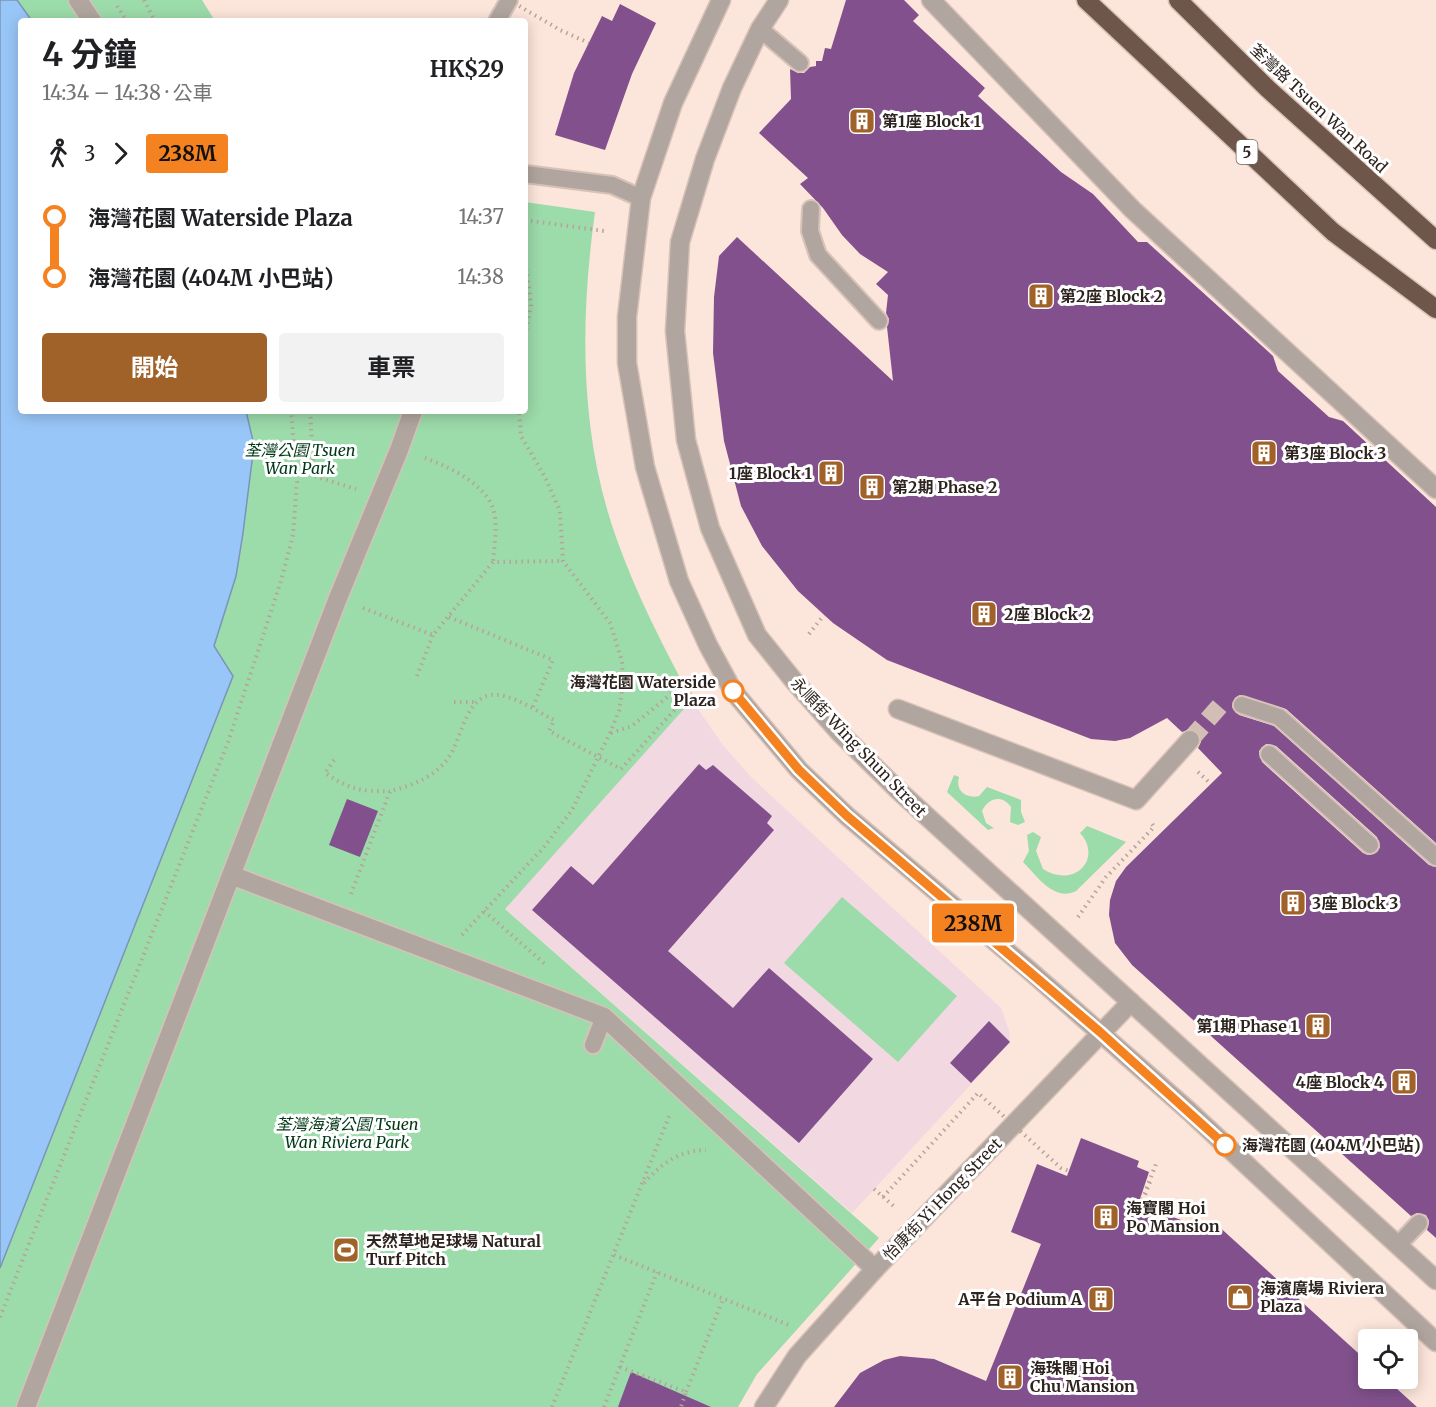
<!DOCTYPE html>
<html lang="zh-TW">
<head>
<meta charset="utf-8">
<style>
  body { margin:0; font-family:Merriweather,"Noto Sans TC",serif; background:#f2f2f2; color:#202124; height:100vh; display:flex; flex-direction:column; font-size:22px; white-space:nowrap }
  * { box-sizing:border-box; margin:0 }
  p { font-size:20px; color:#757577 }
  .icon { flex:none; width:33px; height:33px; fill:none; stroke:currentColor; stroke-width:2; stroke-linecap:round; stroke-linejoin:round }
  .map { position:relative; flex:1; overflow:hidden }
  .side { position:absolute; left:18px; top:18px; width:510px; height:396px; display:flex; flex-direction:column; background:#fff; border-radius:6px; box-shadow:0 3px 15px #0003 }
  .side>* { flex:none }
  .badge { padding:0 12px; border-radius:4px; font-size:21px; line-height:39px }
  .buttons { position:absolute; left:1358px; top:1329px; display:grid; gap:12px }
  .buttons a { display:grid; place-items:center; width:60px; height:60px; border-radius:6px; background:#fff; box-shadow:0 3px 15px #0003; font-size:30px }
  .map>.badge { position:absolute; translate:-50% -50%; box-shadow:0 0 0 3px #fff }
  .legs { display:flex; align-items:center; gap:9px; height:66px; padding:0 24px; font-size:20px }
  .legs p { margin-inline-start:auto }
  .headline { display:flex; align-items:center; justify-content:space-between; height:102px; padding:0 24px }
  h1 { font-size:33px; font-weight:700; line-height:45px }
  .button { display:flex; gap:12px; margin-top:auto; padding:12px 24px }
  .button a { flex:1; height:69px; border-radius:6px; background:#a06228; color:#fff; font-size:24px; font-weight:700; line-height:69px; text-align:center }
  .button a+a { background:#f2f2f2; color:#202124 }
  ul { padding:0 24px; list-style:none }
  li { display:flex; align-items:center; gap:21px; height:60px; font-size:22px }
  li i { display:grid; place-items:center; width:9px; height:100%; margin:0 8px; background:currentColor }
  li i::after { content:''; width:15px; height:15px; margin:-8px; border:4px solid; border-radius:50%; background:#fff }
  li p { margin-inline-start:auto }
  li:first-child i { background:linear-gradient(#0000 50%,currentColor 0) }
  li:last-child i { background:linear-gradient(currentColor 50%,#0000 0) }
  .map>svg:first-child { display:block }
  .education { fill:#f2d8e1 }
  .green { fill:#9cdbaa }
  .water { fill:#99c6f8; stroke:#7995b7; stroke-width:1.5 }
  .building { fill:#82518d; fill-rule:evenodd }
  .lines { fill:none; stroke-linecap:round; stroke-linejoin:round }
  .pedestrian-tunnel { stroke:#d3beb5; stroke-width:18; stroke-dasharray:18 9; stroke-linecap:butt }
  .service-casing { stroke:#d7c2b8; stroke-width:20 }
  .pedestrian-casing { stroke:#d7c2b8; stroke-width:21 }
  .minor-casing { stroke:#d7c2b8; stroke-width:21 }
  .tertiary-casing { stroke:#d7c2b8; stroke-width:21 }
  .motorway-casing { stroke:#d7c2b8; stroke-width:21 }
  .path { stroke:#b6a39a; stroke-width:4; stroke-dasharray:1.5 4.5; stroke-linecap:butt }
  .service { stroke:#b1a59f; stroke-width:16 }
  .pedestrian { stroke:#b1a59f; stroke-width:18 }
  .minor { stroke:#b1a59f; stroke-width:18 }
  .tertiary { stroke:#b1a59f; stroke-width:18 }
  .motorway { stroke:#6e564b; stroke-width:18 }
  .path-bridge { stroke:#b6a39a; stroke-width:4; stroke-dasharray:1.5 4.5; stroke-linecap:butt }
  .line-1-casing { stroke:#fff; stroke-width:14 }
  .line-1 { stroke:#f58220; stroke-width:9 }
  .stop-1-dot { fill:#fff; stroke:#f58220; stroke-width:3 }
  .labels { text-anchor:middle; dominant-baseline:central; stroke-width:6; stroke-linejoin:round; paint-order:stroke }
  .shield { fill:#fff; stroke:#6d6662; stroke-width:1.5 }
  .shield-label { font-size:15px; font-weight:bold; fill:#2e241f }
  .street-label { font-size:16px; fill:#2e241f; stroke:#fff }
  .poi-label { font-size:16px; font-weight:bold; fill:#2e241f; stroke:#fff; text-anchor:start }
  .park-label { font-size:16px; font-style:italic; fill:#003816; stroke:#fff }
  .stop-label { font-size:16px; font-weight:bold; fill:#2e241f; stroke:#fff; text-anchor:end }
</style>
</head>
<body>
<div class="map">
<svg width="1436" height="1407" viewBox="0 0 1436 1407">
  <rect width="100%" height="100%" fill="#fce5da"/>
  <!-- education -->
  <path class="education" d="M 692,700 L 722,744 L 752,778 L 1001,1008 L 1009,1031 L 1010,1042 L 852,1213 L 504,908 Z"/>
  <!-- green -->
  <path class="green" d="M 17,0 L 202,0 L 215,21 L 32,21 Z
    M 525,202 L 595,212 C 580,320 579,435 617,540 C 637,596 664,648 692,700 L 505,909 L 879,1238 L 757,1374 L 738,1407 L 0,1407 L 0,1268 L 233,676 L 214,646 L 236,576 L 243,533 L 254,445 L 246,411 L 525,411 Z
    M 954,775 L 959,777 C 955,791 966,799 979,796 L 987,787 L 1021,800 L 1021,812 L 1025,822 L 1018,825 L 1010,822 L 1011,807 C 1002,794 988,798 982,811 L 986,823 L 994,828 L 988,830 L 947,792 Z
    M 1087,826 L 1126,842 L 1076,891 C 1054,902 1037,876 1023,862 L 1029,851 L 1027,835 L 1033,832 L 1041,837 L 1036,851 L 1043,869 C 1075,889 1103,858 1080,833 Z
    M 842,897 L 957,996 L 898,1062 L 784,963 Z"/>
  <!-- water -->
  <path class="water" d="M 0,0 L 17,0 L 32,21 L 21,21 L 21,411 L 246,411 L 254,445 L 243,533 L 236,576 L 214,646 L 233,676 L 0,1268 Z"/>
  <!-- building -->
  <path class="building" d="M 846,0 L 904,0 L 919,15 L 913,21 L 985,88 L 978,96 L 1061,172 L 1093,194 L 1138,242 L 1147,242 L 1273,356 L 1278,371 L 1329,417 L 1343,421 L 1436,507 L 1436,843 L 1286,709 L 1240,695 L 1235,698 L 1232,707 L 1239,715 L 1274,726 L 1429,865 L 1436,867 L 1436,1238 L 1427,1230 L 1429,1221 L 1426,1215 L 1417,1213 L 1411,1216 L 1132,965 L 1115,943 L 1109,915 L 1110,900 L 1116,881 L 1126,867 L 1222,773 L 1198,748 L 1201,742 L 1198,732 L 1192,729 L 1182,732 L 1167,718 L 1130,738 L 1115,741 L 1091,739 L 887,660 L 833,623 L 798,591 L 762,546 L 741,506 L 724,441 L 713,353 L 714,297 L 719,256 L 737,237 L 893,381 L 887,327 L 889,319 L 886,313 L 888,295 L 876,284 L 888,272 L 860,254 L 842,235 L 823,208 L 800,184 L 808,178 L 759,133 L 791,99 L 790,69 L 798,73 L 804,73 L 810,67 L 816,66 L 816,61 L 822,61 L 825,48 L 831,49 ZM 1266,744 L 1276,746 L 1377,837 L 1380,847 L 1377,852 L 1368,855 L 1363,853 L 1262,762 L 1259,751 Z
    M 620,4 L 656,23 L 632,74 L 605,150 L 555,135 L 574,73 L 602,16 L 612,21 Z
    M 699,764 L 706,770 L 713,765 L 772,816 L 767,823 L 774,830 L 668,951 L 733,1008 L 769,968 L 873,1059 L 799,1143 L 532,910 L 571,866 L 593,885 Z
    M 347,799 L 378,811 L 360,857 L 329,845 Z
    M 989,1021 L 1010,1042 L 971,1083 L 950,1063 Z
    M 1081,1138 L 1139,1161 L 1137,1167 L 1149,1172 L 1138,1205 L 1210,1230 L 1215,1223 L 1368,1362 L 1368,1378 L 1385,1378 L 1417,1407 L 834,1407 L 860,1373 L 884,1360 L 900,1356 L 934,1359 L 986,1381 L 1041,1244 L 1011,1232 L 1037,1164 L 1067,1176 Z
    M 631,1372 L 711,1407 L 618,1407 Z"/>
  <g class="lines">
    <!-- pedestrian-tunnel -->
    <path class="pedestrian-tunnel" d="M 1190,740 L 1225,700"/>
    <defs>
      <path id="service" d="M 497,21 L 509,0
        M 760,29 L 800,63
        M 525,174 L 612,185 L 641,198
        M 811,209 L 810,231 L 818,255 L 879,321
        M 1242,705 L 1279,717 L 1436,857
        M 1269,754 L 1370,845
        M 593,1045 L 604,1017
        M 1398,1245 L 1419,1223"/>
      <path id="pedestrian" d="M 78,0 L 92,21
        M 931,0 L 1133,210 L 1436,489
        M 898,709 L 1136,800 L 1190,740
        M 231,875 L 604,1017 L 875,1269
        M 26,1407 L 338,598 L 399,450 L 413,411"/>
      <path id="minor" d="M 764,1407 L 797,1356 L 875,1269 L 1131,1002"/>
      <path id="tertiary" d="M 721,0 L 673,103 L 641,198 L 627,317 L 627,363 L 645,467 L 679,581 L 708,645 L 733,691 L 799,770 L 847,816 L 1029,970 L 1189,1111 L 1436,1342
        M 779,0 L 760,29 L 732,88 L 705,159 L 680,242 L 675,331 L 686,440 L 710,528 L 757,635 L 794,681 L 840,733 L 899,791 L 1436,1280"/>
      <path id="motorway" d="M 1086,0 L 1333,232 L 1436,309
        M 1178,0 L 1268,89 L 1436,240"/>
    </defs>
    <!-- service casing -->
    <use href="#service" class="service-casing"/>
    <!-- pedestrian casing -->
    <use href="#pedestrian" class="pedestrian-casing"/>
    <!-- minor casing -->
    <use href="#minor" class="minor-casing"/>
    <!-- tertiary casing -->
    <use href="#tertiary" class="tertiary-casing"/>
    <!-- motorway casing -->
    <use href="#motorway" class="motorway-casing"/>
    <!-- path -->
    <path class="path" d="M 144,0 L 155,21
      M 117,6 L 127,21
      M 525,220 L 604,231
      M 525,257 L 531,305 L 525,337
      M 310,411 L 314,476 L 356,489
      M 425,458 C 447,466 482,482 492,506 C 499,523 494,545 493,562
      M 363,608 L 433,635 L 493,562 L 563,561
      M 449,617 L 553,660 L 532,709
      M 809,634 L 824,615
      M 417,676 L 433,635
      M 454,702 L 474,702
      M 611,733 L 632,726 L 693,676
      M 334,760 L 325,773 C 349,789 361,792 390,791
      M 1198,772 L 1211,784
      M 351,894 L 390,791 C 411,786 432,778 446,761 C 464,740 464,686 504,696 C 521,700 538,712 554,720 L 549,731 L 621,769 L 698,684
      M 484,911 L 545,964
      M 1078,917 L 1106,877 L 1154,827 L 1151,822
      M 462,935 L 544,847 L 572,810 L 610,733 L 619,711 L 623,683 L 622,661 L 610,623 L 563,561 L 560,511 L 545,477 L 521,436 L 519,411
      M 644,1183 C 662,1163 678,1151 706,1150
      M 874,1189 L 896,1208
      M 883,1197 L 968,1104
      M 1140,1205 L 1156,1164
      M 614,1255 L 789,1325
      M 0,1317 L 228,742 L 281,581 L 293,535 L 297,482 L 291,411
      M 620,1367 L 686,1392 L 681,1407
      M 686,1392 L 723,1299
      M 552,1407 L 670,1114
      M 604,1407 L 657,1272"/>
    <!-- service -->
    <use href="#service" class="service"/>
    <!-- pedestrian -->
    <use href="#pedestrian" class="pedestrian"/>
    <!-- minor -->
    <use href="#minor" class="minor"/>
    <!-- tertiary -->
    <use href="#tertiary" class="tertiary"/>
    <!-- motorway -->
    <use href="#motorway" class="motorway"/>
    <!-- path-bridge -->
    <path class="path-bridge" d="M 509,0 L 560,30 L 589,43
      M 968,1104 L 978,1093 L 1061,1168 L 1069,1171
      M 1141,1206 L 1150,1182 L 1153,1183"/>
  </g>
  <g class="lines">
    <defs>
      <path id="line-1" d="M 733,691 L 799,770 L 847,816 L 1100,1032 L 1225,1145"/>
    </defs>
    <!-- line-1 casing -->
    <use href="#line-1" class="line-1-casing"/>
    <!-- line-1 -->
    <use href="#line-1" class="line-1"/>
  </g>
  <!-- icons -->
  <defs>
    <symbol id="building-square" viewBox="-11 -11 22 22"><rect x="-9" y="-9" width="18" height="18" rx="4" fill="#a06228" stroke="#fff"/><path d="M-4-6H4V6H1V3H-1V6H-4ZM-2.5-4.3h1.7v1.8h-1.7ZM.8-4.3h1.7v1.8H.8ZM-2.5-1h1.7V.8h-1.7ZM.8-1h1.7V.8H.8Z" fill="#fff"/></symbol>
    <symbol id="stadium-square" viewBox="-11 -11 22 22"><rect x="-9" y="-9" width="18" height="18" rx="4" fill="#a06228" stroke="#fff"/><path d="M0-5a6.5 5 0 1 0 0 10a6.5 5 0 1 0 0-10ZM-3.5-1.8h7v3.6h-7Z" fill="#fff"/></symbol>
    <symbol id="shop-square" viewBox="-11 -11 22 22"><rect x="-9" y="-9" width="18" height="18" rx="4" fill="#a06228" stroke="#fff"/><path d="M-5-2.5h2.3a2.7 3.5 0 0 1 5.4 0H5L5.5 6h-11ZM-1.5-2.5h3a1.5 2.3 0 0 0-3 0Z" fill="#fff"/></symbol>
  </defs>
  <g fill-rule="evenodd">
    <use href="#building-square" x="847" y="106" width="30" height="30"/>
    <use href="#building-square" x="1026" y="281" width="30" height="30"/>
    <use href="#building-square" x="1249" y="438" width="30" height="30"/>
    <use href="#building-square" x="816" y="458" width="30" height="30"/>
    <use href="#building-square" x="857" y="472" width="30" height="30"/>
    <use href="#building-square" x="969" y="599" width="30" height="30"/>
    <use href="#building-square" x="1278" y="888" width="30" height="30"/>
    <use href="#building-square" x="1303" y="1011" width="30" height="30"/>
    <use href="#building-square" x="1389" y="1067" width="30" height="30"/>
    <use href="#building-square" x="1091" y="1202" width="30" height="30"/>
    <use href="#stadium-square" x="331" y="1235" width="30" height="30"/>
    <use href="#shop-square" x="1225" y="1282" width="30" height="30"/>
    <use href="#building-square" x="1086" y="1284" width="30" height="30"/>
    <use href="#building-square" x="995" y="1362" width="30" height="30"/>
  </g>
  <!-- markers -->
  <g class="stop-1-dot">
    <circle cx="733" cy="691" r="10"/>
    <circle cx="1225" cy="1145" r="10"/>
  </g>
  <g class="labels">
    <!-- shield labels -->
    <rect class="shield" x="1236.5" y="140" width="21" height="24" rx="4.5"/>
    <g class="shield-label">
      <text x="1247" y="152">5</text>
    </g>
    <!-- street labels -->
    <g class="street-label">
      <text transform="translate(1319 108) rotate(43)">荃灣路 Tsuen Wan Road</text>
      <text transform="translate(859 747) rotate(46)">永順街 Wing Shun Street</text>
      <text transform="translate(942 1199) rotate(-46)">怡康街 Yi Hong Street</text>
    </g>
    <!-- poi labels -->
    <g class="poi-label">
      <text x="882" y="121">第1座 Block 1</text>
      <text x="1060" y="296">第2座 Block 2</text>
      <text x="1284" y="453">第3座 Block 3</text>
      <text x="812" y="473" text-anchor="end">1座 Block 1</text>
      <text x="892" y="487">第2期 Phase 2</text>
      <text x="1004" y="614">2座 Block 2</text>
      <text x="1312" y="903">3座 Block 3</text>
      <text x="1298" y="1026" text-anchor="end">第1期 Phase 1</text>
      <text x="1384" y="1082" text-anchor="end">4座 Block 4</text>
      <text x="1126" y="1208">海寶閣 Hoi<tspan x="1126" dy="18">Po Mansion</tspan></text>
      <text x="366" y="1241">天然草地足球場 Natural<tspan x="366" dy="18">Turf Pitch</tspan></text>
      <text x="1260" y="1288">海濱廣場 Riviera<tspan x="1260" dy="18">Plaza</tspan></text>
      <text x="1082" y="1299" text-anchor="end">A平台 Podium A</text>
      <text x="1030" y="1368">海珠閣 Hoi<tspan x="1030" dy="18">Chu Mansion</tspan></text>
    </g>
    <!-- park labels -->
    <g class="park-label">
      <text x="300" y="450">荃灣公園 Tsuen<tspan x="300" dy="18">Wan Park</tspan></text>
      <text x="347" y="1124">荃灣海濱公園 Tsuen<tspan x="347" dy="18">Wan Riviera Park</tspan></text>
    </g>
    <!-- stop labels -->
    <g class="stop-label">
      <text x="716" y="682">海灣花園 Waterside<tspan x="716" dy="18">Plaza</tspan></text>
      <text x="1242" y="1145" text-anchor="start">海灣花園 (404M 小巴站)</text>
    </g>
  </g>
</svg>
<div class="buttons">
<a><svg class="icon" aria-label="locate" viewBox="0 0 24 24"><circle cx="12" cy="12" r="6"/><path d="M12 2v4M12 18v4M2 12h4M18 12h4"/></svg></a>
</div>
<b class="badge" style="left:973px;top:923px;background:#f58220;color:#111">238M</b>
<section class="side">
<div class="headline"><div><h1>4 分鐘</h1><p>14:34 – 14:38 · 公車</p></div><b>HK$29</b></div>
<div class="legs"><svg class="icon" aria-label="walk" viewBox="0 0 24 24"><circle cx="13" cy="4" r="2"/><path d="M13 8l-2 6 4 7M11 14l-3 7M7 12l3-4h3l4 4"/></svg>3<svg class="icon" aria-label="forward" viewBox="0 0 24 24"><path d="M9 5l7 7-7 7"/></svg><b class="badge" style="background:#f58220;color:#111">238M</b></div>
<ul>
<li><i style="color:#f58220"></i><b>海灣花園 Waterside Plaza</b><p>14:37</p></li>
<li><i style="color:#f58220"></i><b>海灣花園 (404M 小巴站)</b><p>14:38</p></li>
</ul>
<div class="button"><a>開始</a><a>車票</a></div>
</section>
</div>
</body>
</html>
